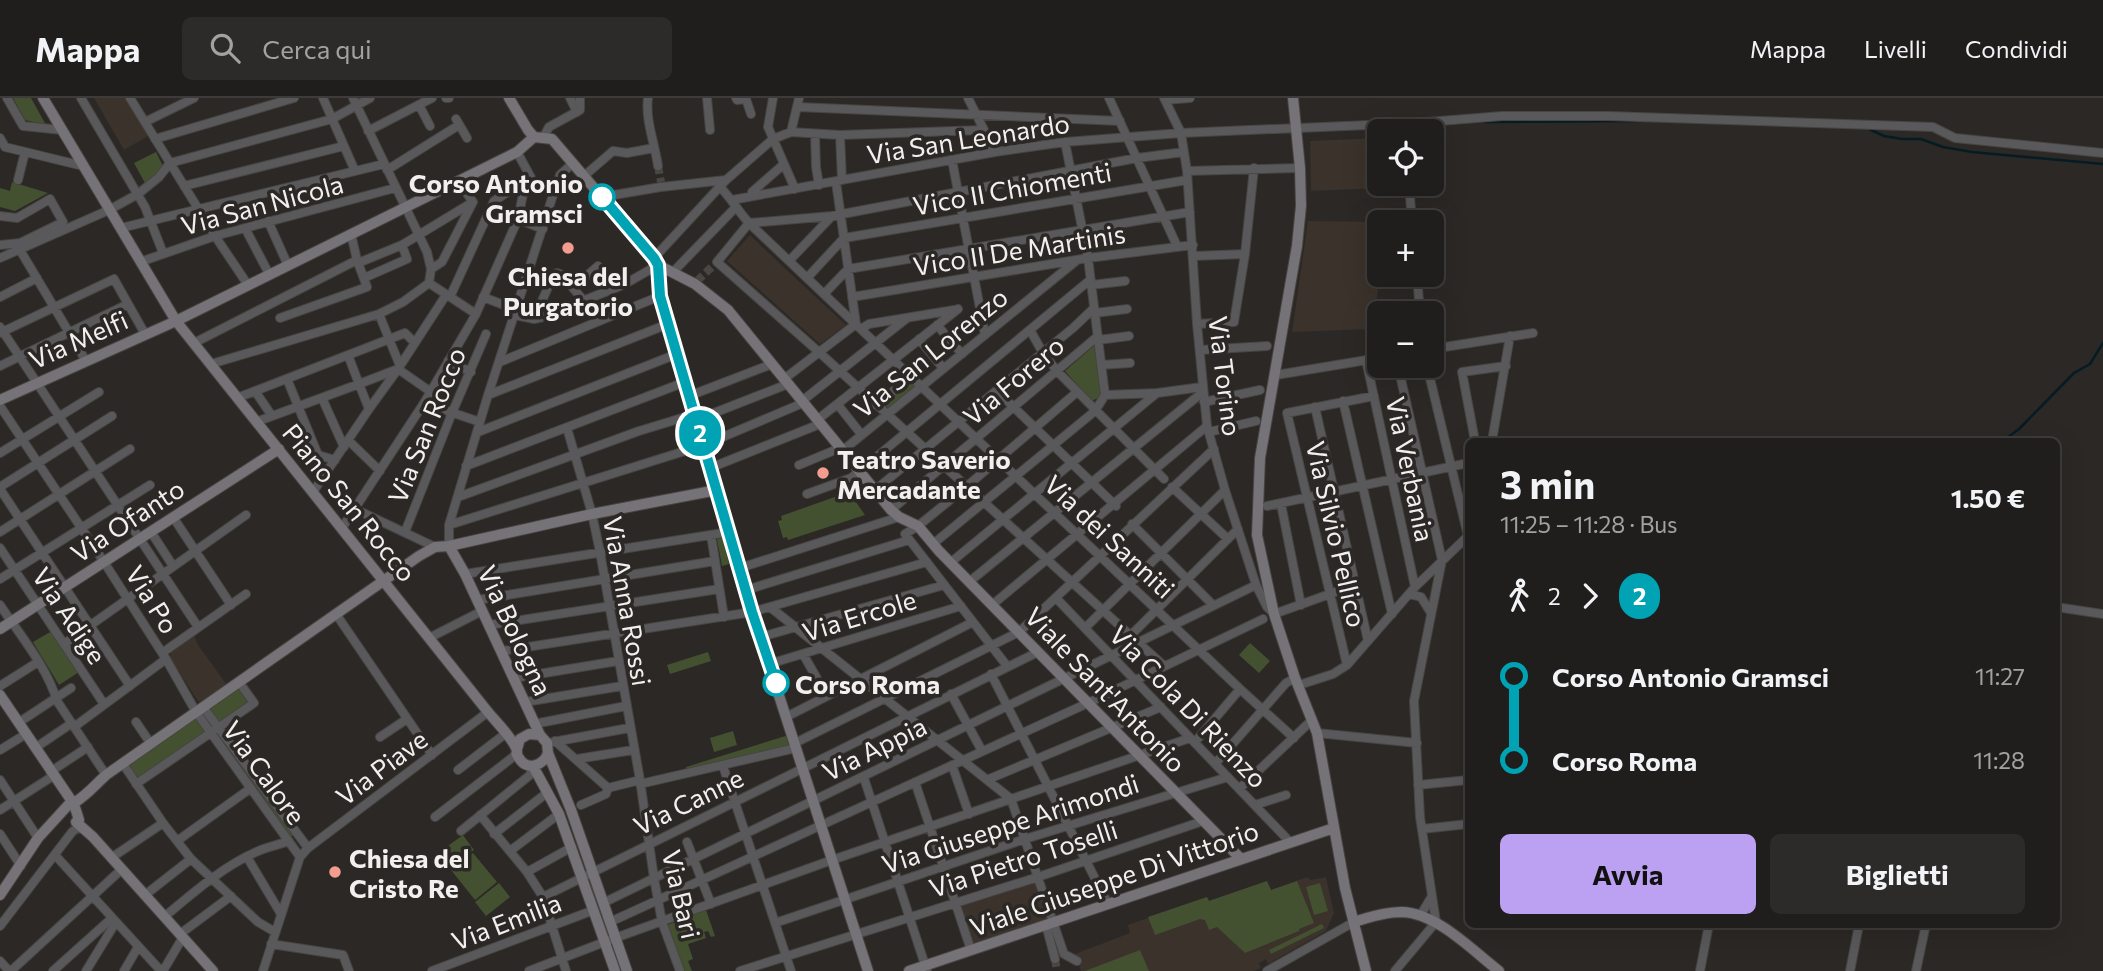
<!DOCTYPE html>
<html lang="it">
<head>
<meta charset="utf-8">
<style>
  body { margin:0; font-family:Commissioner,sans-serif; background:#2d2b29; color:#f1f3f6; height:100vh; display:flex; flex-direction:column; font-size:26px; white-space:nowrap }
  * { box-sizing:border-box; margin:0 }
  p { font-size:23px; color:#a2a2a3 }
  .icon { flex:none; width:38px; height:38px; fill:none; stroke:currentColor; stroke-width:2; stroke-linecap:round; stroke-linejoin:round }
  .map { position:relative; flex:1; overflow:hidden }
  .details { position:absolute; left:1465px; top:340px; width:595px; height:490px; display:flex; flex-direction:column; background:#201e1c; border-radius:10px; box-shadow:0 7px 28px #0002,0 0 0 2px #3d3c3b }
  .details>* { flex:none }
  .badge { padding:0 14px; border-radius:23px; font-size:24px; line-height:46px }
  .fabs { position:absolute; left:1367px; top:21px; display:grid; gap:14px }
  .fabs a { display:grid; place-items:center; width:77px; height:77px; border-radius:10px; background:#201e1c; box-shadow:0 7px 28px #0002,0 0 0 2px #3d3c3b; font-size:35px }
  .map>.badge { position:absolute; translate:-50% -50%; box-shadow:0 0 0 4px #fff }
  .legs { display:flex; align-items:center; gap:10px; height:77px; padding:0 35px; font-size:23px }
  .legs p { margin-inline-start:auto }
  .head { display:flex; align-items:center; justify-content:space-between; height:119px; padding:0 35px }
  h1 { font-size:38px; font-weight:700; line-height:52px }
  .action { display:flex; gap:14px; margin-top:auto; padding:14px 35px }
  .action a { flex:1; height:80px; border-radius:10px; background:#bca0f2; color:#111; font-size:28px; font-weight:700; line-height:80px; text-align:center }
  .action a+a { background:#2d2b29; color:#f1f3f6 }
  ul { padding:0 35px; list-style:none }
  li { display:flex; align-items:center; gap:24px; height:84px; font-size:26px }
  li i { display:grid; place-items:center; width:10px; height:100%; margin:0 9px; background:currentColor }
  li i::after { content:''; width:18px; height:18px; margin:-9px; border:5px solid; border-radius:50%; background:#201e1c }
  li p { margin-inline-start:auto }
  li:first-child i { background:linear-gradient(#0000 50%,currentColor 0) }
  li:last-child i { background:linear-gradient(currentColor 50%,#0000 0) }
  header { display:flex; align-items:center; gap:42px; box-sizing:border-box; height:98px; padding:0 35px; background:#201e1c; border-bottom:2px solid #3d3c3b }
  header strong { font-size:33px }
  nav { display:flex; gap:38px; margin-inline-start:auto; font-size:24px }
  .search { width:490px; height:63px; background:#2d2b29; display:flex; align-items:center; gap:18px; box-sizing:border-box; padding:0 24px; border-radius:10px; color:#a2a2a3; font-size:26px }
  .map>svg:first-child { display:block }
  .built { fill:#3a322b }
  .green { fill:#445131 }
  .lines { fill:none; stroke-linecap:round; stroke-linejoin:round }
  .stream { stroke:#061c24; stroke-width:2.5 }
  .street-tunnel { stroke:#494643; stroke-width:8; stroke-dasharray:8 4; stroke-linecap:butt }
  .street-casing { stroke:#474441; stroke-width:10 }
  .secondary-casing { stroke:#474441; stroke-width:12 }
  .street { stroke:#59595b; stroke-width:8 }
  .secondary { stroke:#757377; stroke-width:10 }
  .line-1-casing { stroke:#fff; stroke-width:16 }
  .line-1 { stroke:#00a3b4; stroke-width:10 }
  .stop-1-dot { fill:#fff; stroke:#00a3b4; stroke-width:3.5 }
  .poi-dot { fill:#f59c91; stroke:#2b2825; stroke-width:2.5 }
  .labels { text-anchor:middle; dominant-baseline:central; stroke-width:7; stroke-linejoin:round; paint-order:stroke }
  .street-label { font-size:26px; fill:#f2f0ee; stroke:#2b2825 }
  .stop-label { font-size:26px; font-weight:bold; fill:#f2f0ee; stroke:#2b2825; text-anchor:end }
  .poi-label { font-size:26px; font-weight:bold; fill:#f2f0ee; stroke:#2b2825; text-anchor:start }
</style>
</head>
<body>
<header>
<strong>Mappa</strong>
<div class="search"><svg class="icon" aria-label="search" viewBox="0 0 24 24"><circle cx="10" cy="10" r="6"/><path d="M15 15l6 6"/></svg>Cerca qui</div>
<nav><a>Mappa</a><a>Livelli</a><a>Condividi</a></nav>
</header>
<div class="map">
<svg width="2103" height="873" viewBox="0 0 2103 873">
  <rect width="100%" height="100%" fill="#2b2825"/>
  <!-- built -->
  <path class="built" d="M 94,0 L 126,0 L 148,38 L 124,52 Z
    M 1378,40 L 1379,86 L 1381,86 L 1381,90 L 1311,93 L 1310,43 Z
    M 1308,123 L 1381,124 L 1379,124 L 1379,177 L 1385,177 L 1385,181 L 1378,191 L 1373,231 L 1292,234 Z
    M 750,137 L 791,176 L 846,227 L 820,246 L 727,163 Z
    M 194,537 L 198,547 L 227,587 L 203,604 L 198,603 L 170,560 L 171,552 Z
    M 1307,779 L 1311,782 L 1326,779 L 1334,815 L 1326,833 L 1268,866 L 1266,861 L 1259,865 L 1261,870 L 1254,873 L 1081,873 L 1075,856 L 1130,835 L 1128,827 L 1207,799 L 1209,803 L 1267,783 L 1271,792 Z
    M 1036,781 L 1050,822 L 972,847 L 959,804 Z"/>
  <!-- green -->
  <path class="green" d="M 13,0 L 31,0 L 46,27 L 25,22 Z
    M 156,54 L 163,68 L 157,77 L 146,87 L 134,65 Z
    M 12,84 L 48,95 L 15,113 L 0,109 L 0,90 L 10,93 Z
    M 1095,247 L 1101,298 L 1092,303 L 1065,273 Z
    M 912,282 L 918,288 L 889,311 L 882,304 Z
    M 849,394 L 865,417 L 788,442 L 787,439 L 783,440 L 778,423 L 782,422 L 781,418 Z
    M 723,440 L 729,466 L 722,468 L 717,441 Z
    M 52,533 L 79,574 L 59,587 L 33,544 Z
    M 1250,545 L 1270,563 L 1259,575 L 1239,557 Z
    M 708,554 L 711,563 L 670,576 L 667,567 Z
    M 239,584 L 254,605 L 219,629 L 297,735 L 287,741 L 212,636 L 136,686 L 123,666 Z
    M 733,633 L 737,647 L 714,654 L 710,640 Z
    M 792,636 L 796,650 L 688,677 L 686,669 Z
    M 463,737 L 474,752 L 448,770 L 438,755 Z
    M 473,755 L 497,784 L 475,802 L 451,772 Z
    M 1267,783 L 1271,792 L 1297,783 L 1314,825 L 1299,831 L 1299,833 L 1245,855 L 1217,829 L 1209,832 L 1205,822 L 1200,821 L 1155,837 L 1148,819 L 1207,799 L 1209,803 Z
    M 499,785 L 510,799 L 486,818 L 475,804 Z
    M 1320,785 L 1328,813 L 1314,817 L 1306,789 Z
    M 706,812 L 715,838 L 711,839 L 708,833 L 704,834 L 706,840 L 688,846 L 693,861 L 688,863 L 692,873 L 684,873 L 667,827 Z
    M 1322,826 L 1324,830 L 1271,856 L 1269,852 Z
    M 1140,852 L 1149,873 L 1085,873 Z"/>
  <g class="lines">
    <!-- stream -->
    <path class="stream" d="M 1484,24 L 1635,23
      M 1869,31 L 1884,38 L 1902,41 L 1921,41 L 1943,49 L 1972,54 L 2103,66
      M 2003,343 L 2019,331 L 2074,275 L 2090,266 L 2103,245"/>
    <!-- street-tunnel -->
    <path class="street-tunnel" d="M 658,68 L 661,84
      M 697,183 L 717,164
      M 1055,861 L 1057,873"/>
    <defs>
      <path id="street" d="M 7,0 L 23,28 L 62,32
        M 81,0 L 145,109 L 163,155
        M 130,0 L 215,138 L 248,187
        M 323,0 L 355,73
        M 446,0 L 449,0
        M 570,0 L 577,14
        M 648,0 C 645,22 655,46 658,68
        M 707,0 L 710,32
        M 736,0 L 737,2 L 746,1 L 751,16
        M 773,0 L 768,29 L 795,91
        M 968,0 L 995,54
        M 1109,0 L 1177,148
        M 1164,0 L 1181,35 L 1187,73 L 1197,226 L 1207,328 L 1225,392 L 1256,487 L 1267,509 L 1274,516 L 1355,487
        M 1165,2 L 1190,0
        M 419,7 L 430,28
        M 798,9 L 1120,23
        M 456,21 L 467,40
        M 145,24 L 194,0
        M 368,33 L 432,0
        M 791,34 L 799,0
        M 815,36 L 816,69 L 819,87
        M 840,37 L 842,82
        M 0,40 L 5,49 L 83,68
        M 543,40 L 549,29 L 580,12 L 580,0
        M 155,41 L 294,0
        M 1065,44 L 1088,160 L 1105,297
        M 517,54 L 535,87
        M 952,62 L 985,237
        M 387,72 L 459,27
        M 1187,73 L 1300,70
        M 584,78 L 613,53 L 627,55 L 654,50
        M 18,82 L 25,54
        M 1409,86 L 1412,124
        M 184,88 L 344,48
        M 720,89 C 731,100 738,113 749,125 L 1240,591 L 1294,640
        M 753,98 L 752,94 L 784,66
        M 602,99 L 661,89 L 726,82
        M 732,102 L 995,54 L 1065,44 L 1181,35 L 1415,25 L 1502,18 L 1608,18 L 1933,29 L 1955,40 L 2103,55
        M 0,118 L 17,120 L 50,101 L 63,124 L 20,145 L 0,147
        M 518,121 L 543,131
        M 268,123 L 286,163
        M 749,125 L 717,164 L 820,255 L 1164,568
        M 749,125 L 832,118 L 1137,60 L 1184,54
        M 121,130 L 384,66
        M 245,130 L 267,172
        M 20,152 L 86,263
        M 1194,158 L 1245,156
        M 0,160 L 109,112 L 138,96 L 159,79 L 170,65 L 332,21 L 370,0
        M 654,160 L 726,82 L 773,41 L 791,34 L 840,37 L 983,32
        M 789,163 L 832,118
        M 140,164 L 215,138 L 395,90
        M 358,165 L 402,147 L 473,104
        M 431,171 L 442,164 L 473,104 L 458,83
        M 673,174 L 735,110
        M 1417,177 L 1420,215
        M 364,180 L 407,161 L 402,147
        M 807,180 L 844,140 L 1187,82
        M 429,185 L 476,216
        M 1091,187 L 1125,183
        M 573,190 L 598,168
        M 824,196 L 848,171 L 1190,114
        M 0,199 L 37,180
        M 450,199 L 494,103 L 511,92 L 535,87 L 556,88
        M 483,199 L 517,212
        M 852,199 L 1088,160 L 1193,147
        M 1095,215 L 1127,211
        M 379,216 L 400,268
        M 515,217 L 534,221 L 543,219 L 625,186 L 658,167
        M 280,220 L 367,189 L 357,162 L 351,136
        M 534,221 L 553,178 L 557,175 L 562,177 L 583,202
        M 1197,226 L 1234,224 L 1245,156 L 1254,70
        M 937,227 L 962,256
        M 0,229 L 198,529
        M 861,231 L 869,226 L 954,212
        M 1030,232 L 1043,255 L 1057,273 L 1164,381
        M 0,235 L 114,181 L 145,236
        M 919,241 L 943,270
        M 1098,242 L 1129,238
        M 194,245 L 357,162
        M 1432,251 L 1533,235
        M 1200,252 L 1267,248
        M 1366,262 L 1415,489
        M 448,263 L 471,274
        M 500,264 L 660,198
        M 211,266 L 379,216 L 403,204 L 429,185 L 431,171 L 427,154 L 353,0
        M 1101,267 L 1130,265
        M 0,268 L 128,206
        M 1427,268 L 1468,438
        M 398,271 L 359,286 L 369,311 L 398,271 L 446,197
        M 398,271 L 431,294
        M 1276,277 L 1379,260
        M 287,281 L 318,357 L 335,362
        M 784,281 L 856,226 L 836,84
        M 255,293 L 272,318
        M 997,293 L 1116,408
        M 488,297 L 668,226
        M 1105,297 L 1157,295 L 1202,289
        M 689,298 L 772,266
        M 237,300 L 405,235 L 415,245
        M 322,300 L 344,349
        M 802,303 L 907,220
        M 1343,303 L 1392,516
        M 1204,304 L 1260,292
        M 424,305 L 480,324
        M 838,307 L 861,336
        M 876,307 L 911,279
        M 0,308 L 104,464 L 166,561 L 196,614 L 300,759
        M 1315,309 L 1368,543
        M 696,322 L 788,286
        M 817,322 L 958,211
        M 256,324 L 359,286 L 348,257
        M 567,330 L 592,416 L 600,454 L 640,682 L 654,780 L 662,824 L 680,873
        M 478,334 L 677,256
        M 1209,334 L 1256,323
        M 348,342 L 380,373
        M 1475,343 L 1462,274 L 1506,268
        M 1492,343 L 1510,238
        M 842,353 L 1076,163
        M 0,355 L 99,294
        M 799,367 L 840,350
        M 466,368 L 685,284
        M 710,370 L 820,326
        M 0,389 L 112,318
        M 1172,389 L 1228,441
        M 0,391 L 130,588
        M 875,392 L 1073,230 L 1094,210
        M 313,394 L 369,311
        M 807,396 L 851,380 L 1090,182
        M 458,399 L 639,333 L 695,316
        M 1281,406 L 1301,507
        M 1267,408 L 1468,365
        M 355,411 L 435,449
        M 891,412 L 1098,238
        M 173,419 L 231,507
        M 1132,426 L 1213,507
        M 449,427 L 704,347 L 803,305
        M 342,430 L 424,305 L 476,216 L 518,121 L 524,91
        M 0,434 L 130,351
        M 151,434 L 173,468
        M 405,434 L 452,315 L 486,236
        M 711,437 L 724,519
        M 933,446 L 1095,313 L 1105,297
        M 449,448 L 449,427 L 488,297 L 556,88 L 560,77 L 573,65
        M 0,450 L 104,606
        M 950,465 L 1157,295
        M 740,470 L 899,419
        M 465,476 L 729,434
        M 0,481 L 150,387
        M 969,484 L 1203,294
        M 746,492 L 909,442
        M 1409,496 L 1421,499 L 1431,515
        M 1056,500 L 1291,745
        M 477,502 L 715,463
        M 0,507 C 20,537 47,569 57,603 L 106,677
        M 992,507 L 1207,328
        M 770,509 L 1011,701
        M 2056,509 L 2103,516
        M 336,516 L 432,657
        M 489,527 L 719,491
        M 1085,530 L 1225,392
        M 1130,538 L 1238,431
        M 761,539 L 944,487
        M 429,540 L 482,513
        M 64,546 L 246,417
        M 502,553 L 752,514 L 927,464
        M 162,555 L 246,496
        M 803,556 L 827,598
        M 769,566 L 961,508
        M 1347,567 L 1287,315 L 1374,298
        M 1007,568 L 905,436 L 918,428 L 966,389 L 1077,294
        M 991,576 L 1108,806
        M 514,580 L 618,563
        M 1299,587 L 1333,576 L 1347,567 L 1415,489 L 1468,438
        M 0,588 L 38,564
        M 951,596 L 982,653
        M 525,604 L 622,588
        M 203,609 L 308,750
        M 786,619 L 973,524
        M 136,624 L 151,646
        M 18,625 L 71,590
        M 534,626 L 626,608
        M 74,629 L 166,561
        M 1206,631 L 1229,650
        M 1317,635 L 1417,645
        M 380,639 L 407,621
        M 555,643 L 608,690 L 640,682
        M 553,644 L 629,630
        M 1195,644 L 1240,591
        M 795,645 L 1019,534 L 1214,351
        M 35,650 L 72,625
        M 0,652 L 26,636
        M 577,661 L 633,652
        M 123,666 L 163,725 L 191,761 L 258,824 L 275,834
        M 1215,666 L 1286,585 L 1295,580
        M 952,667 L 969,716
        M 723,668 L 791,873
        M 458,672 L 505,636
        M 50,674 L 88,649
        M 864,680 L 927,873
        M 989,681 L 1161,609
        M 0,682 L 38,740
        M 915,684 L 971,852
        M 136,686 L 254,605 L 239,584
        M 640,686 L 796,650
        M 1418,687 L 1468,682
        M 1239,691 L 1311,623
        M 1011,701 L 1064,856 L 1077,863
        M 581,707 L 606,696 L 608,690
        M 1255,707 L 1286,697
        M 0,712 L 53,678
        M 480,717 L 527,774 L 543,799 L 566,873
        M 435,719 L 517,656
        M 1422,731 L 1468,726
        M 461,733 L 530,677 L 533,668
        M 0,736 L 21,768
        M 494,736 L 548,694
        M 177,743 L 251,690
        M 687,744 L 711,806
        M 510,753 L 559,716
        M 55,757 L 161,873
        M 247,759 L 281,816
        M 111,760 L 163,725
        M 527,774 L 572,749
        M 145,797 L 191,761
        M 543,799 L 1038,554
        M 603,805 L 1256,487
        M 1420,818 L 1432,798
        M 164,819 C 193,795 222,769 256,754 C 266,749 278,747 289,743
        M 610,824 L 1088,605 L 1263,521
        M 775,825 L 1025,741 L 1228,679
        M 1046,827 L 1055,861
        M 0,828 L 72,734 L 77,730 L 83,731
        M 180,836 L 231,798
        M 271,846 L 343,857 L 349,873
        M 0,863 L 9,873
        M 11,873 L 122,771
        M 53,873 L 112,820
        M 86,873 L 116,824
        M 124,873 L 138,849
        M 163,873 L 183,839
        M 263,873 L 300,759 L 308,750 L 488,614
        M 432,873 L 594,812
        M 529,873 L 615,840 L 832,762 L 1190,640
        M 740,873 L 1038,779 L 1203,723
        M 1267,873 L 1354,824
        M 1395,873 L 1436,824 L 1420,719 L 1414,603 L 1442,462 L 1398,268
        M 1700,873 L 1709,826
        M 1850,873 L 1858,832
        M 1916,873 L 1926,826"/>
      <path id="secondary" d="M 43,0 L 176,223 L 488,614 C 497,625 510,637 516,650 C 520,659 513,651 519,660 C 527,674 544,667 548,655
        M 509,0 L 528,32 L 534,39
        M 1293,0 L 1300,70 L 1301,108 L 1297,148 L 1260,360 L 1257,437 L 1274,516 L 1295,580 L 1317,635 L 1345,790 L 1366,873
        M 534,39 L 552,41 L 654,160 L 658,167 L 660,198 L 752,514 L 868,873
        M 658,167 L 695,186 L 728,212 L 891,412 L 899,419 L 918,428 L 939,453 L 1241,761
        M 0,302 L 176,223 L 517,54 L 534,39
        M 449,448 L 465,476 L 540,637
        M 0,531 L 279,351
        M 0,597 L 71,702 L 73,703 L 79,722
        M 517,651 L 520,641 L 529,636 L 540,637 L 547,645 L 548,655 L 571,712 L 627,873
        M 533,668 L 559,716 L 615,873
        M 74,705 C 87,697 95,687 106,677 L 419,458 L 435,449 L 449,448 L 592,416 L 717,392
        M 76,724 L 93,739 L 213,873
        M 0,797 L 38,740 L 70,705
        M 1354,824 C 1369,819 1386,814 1402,814 C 1437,815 1473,853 1499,873
        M 909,873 L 1334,730"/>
    </defs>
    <!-- street casing -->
    <use href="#street" class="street-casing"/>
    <!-- secondary casing -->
    <use href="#secondary" class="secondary-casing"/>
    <!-- street -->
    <use href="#street" class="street"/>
    <!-- secondary -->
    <use href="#secondary" class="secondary"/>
  </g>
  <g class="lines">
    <defs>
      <path id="line-1" d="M 602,99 L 654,160 L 658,167 L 660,198 L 752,514 L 776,585"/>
    </defs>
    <!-- line-1 casing -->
    <use href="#line-1" class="line-1-casing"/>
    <!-- line-1 -->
    <use href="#line-1" class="line-1"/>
  </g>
  <!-- markers -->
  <g class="stop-1-dot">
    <circle cx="602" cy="99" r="12"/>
    <circle cx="776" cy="585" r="12"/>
  </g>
  <g class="poi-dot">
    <circle cx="568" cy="150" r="7"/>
    <circle cx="823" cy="375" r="7"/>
    <circle cx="335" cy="774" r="7"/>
  </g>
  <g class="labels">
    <!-- street labels -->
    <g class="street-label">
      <text transform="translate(968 40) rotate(-9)">Via San Leonardo</text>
      <text transform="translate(1012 90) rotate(-10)">Vico II Chiomenti</text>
      <text transform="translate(262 106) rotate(-15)">Via San Nicola</text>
      <text transform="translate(1019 151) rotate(-9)">Vico II De Martinis</text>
      <text transform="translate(78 241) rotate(-24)">Via Melfi</text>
      <text transform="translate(930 254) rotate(-39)">Via San Lorenzo</text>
      <text transform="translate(1226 278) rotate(83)">Via Torino</text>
      <text transform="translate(1013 282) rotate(-40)">Via Forero</text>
      <text transform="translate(426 327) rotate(-68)">Via San Rocco</text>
      <text transform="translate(1411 371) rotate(78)">Via Verbania</text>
      <text transform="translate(350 404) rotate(51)">Piano San Rocco</text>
      <text transform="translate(127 422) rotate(-33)">Via Ofanto</text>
      <text transform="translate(1337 436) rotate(77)">Via Silvio Pellico</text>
      <text transform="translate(1110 438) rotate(43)">Via dei Sanniti</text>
      <text transform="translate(153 501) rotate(58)">Via Po</text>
      <text transform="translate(628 503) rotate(80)">Via Anna Rossi</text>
      <text transform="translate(70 517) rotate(56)">Via Adige</text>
      <text transform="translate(859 517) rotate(-17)">Via Ercole</text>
      <text transform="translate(516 532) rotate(65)">Via Bologna</text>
      <text transform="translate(1106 591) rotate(46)">Viale Sant'Antonio</text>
      <text transform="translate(1189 608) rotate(46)">Via Cola Di Rienzo</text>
      <text transform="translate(874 650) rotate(-26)">Via Appia</text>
      <text transform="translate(381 669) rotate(-37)">Via Piave</text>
      <text transform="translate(265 674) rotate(54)">Via Calore</text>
      <text transform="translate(688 703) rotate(-26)">Via Canne</text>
      <text transform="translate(1010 725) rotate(-18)">Via Giuseppe Arimondi</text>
      <text transform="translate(1023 760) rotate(-18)">Via Pietro Toselli</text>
      <text transform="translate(1114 780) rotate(-19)">Viale Giuseppe Di Vittorio</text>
      <text transform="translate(682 796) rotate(77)">Via Bari</text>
      <text transform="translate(506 823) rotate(-21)">Via Emilia</text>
    </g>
    <!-- stop labels -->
    <g class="stop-label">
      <text x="583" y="84">Corso Antonio<tspan x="583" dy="30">Gramsci</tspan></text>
      <text x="795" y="585" text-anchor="start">Corso Roma</text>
    </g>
    <!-- poi labels -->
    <g class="poi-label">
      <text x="568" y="177" text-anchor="middle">Chiesa del<tspan x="568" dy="30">Purgatorio</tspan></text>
      <text x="837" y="360">Teatro Saverio<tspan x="837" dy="30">Mercadante</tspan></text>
      <text x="349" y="759">Chiesa del<tspan x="349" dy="30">Cristo Re</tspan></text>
    </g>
  </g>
</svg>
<div class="fabs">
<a><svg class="icon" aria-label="locate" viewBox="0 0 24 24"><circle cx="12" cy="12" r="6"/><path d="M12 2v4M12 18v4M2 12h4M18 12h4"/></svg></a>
<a>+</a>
<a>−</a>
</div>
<b class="badge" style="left:700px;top:335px;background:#00a3b4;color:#fff">2</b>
<section class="details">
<div class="head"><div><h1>3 min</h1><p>11:25 – 11:28 · Bus</p></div><b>1.50 €</b></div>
<div class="legs"><svg class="icon" aria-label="walk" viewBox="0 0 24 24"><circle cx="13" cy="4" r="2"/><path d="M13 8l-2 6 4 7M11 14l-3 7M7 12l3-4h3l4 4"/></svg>2<svg class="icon" aria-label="forward" viewBox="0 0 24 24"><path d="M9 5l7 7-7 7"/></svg><b class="badge" style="background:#00a3b4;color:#fff">2</b></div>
<ul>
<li><i style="color:#00a3b4"></i><b>Corso Antonio Gramsci</b><p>11:27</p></li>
<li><i style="color:#00a3b4"></i><b>Corso Roma</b><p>11:28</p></li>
</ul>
<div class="action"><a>Avvia</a><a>Biglietti</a></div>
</section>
</div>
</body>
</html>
